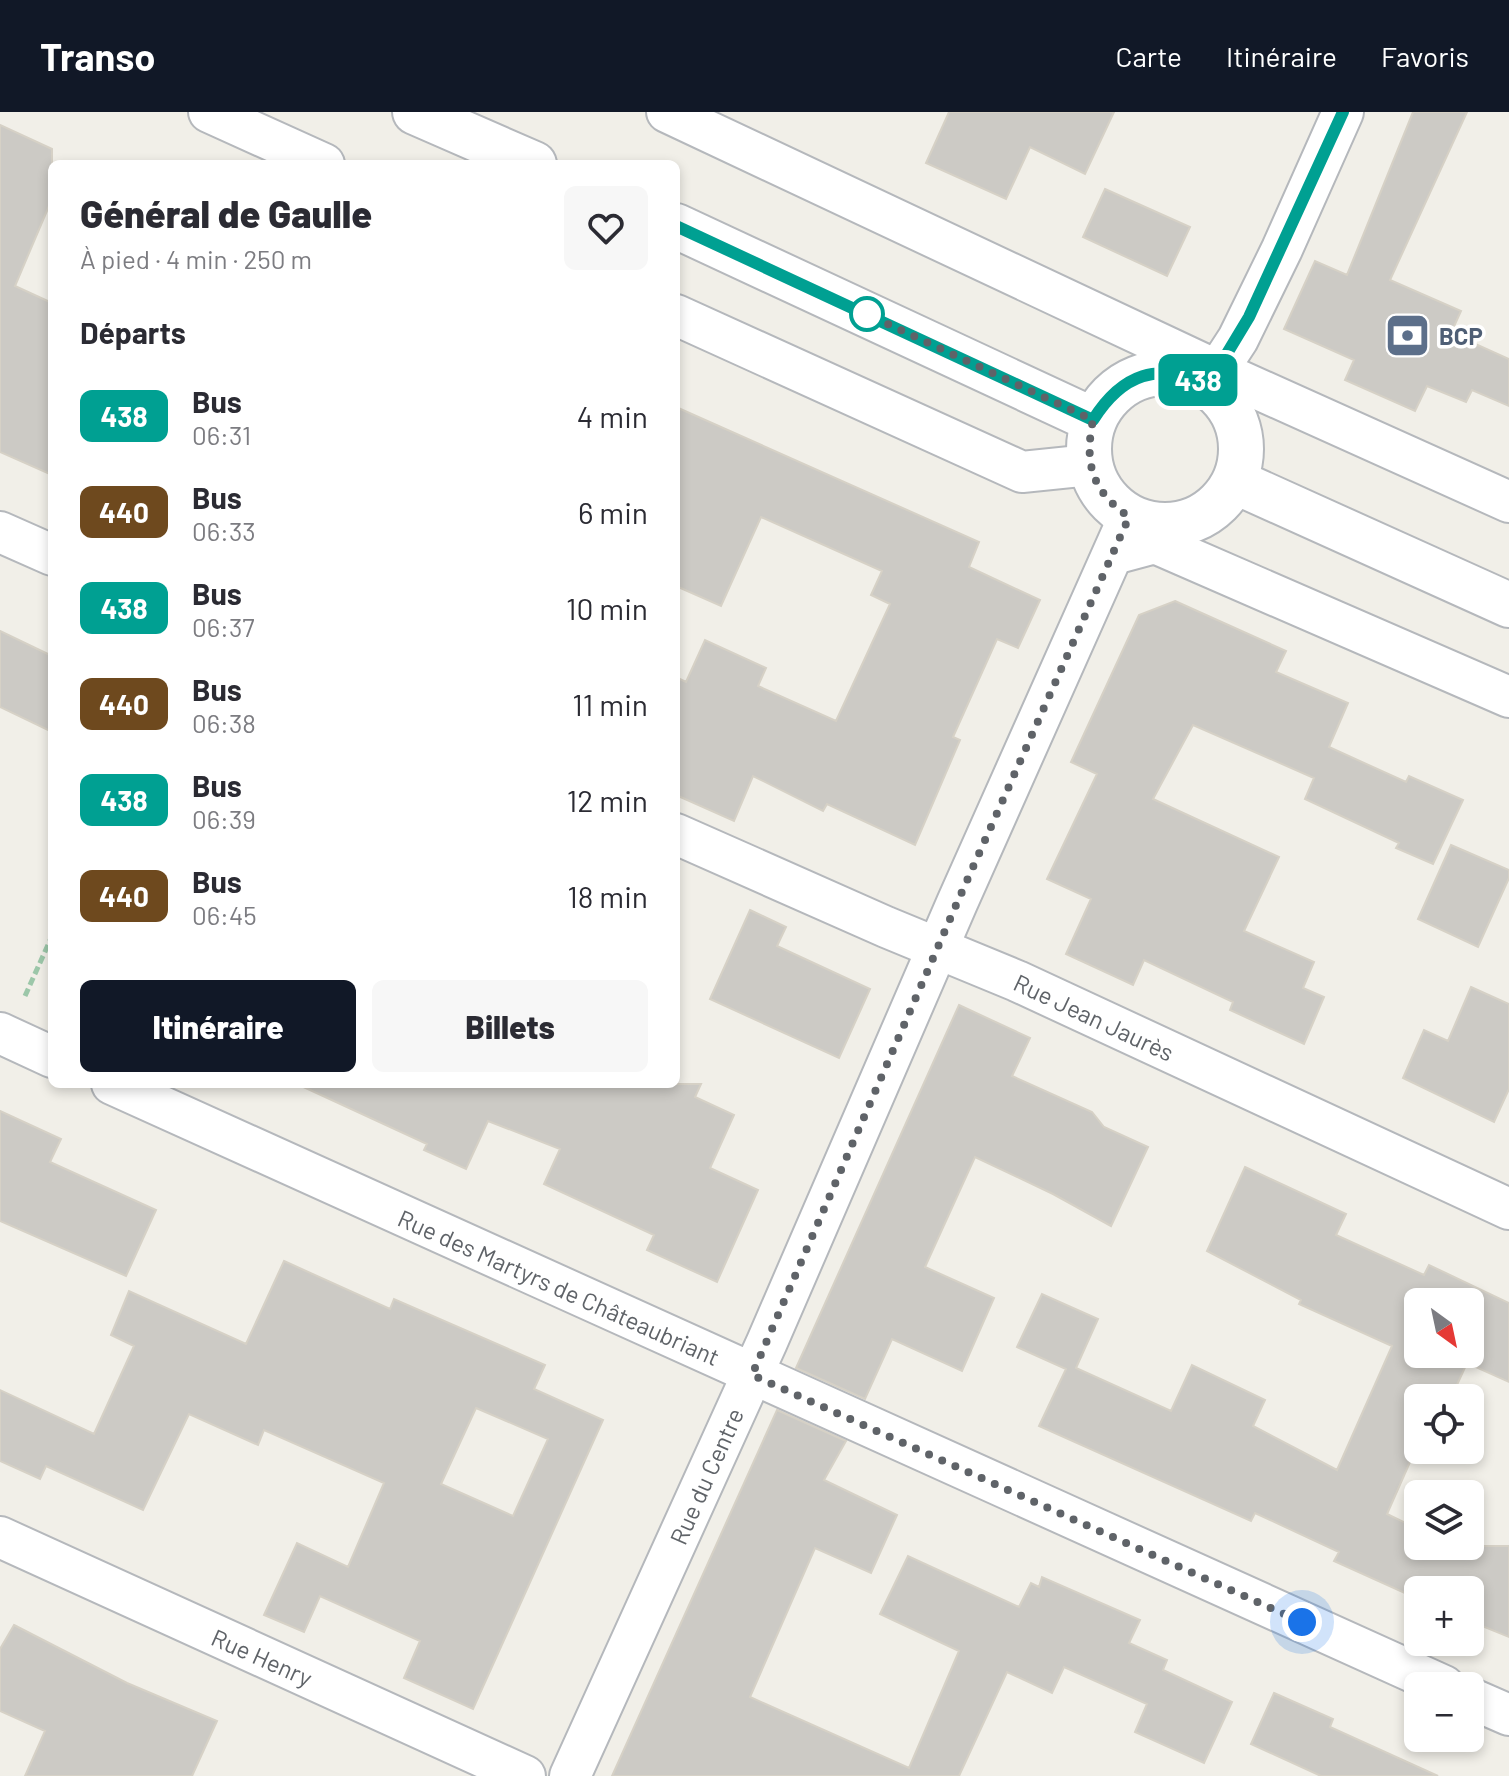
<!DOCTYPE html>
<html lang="fr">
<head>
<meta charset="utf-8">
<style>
  body { margin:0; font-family:Barlow,sans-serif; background:#f7f7f7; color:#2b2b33; height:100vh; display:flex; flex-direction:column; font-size:30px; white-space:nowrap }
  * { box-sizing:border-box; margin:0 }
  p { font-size:26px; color:#7c7c81 }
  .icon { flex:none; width:44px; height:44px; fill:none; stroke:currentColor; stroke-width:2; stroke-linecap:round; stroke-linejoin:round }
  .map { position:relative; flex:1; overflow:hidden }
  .panel { position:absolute; left:48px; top:48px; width:632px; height:928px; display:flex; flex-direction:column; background:#fff; border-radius:12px; box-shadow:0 4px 12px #0003 }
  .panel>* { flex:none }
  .badge { padding:0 16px; border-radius:12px; font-size:28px; line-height:52px }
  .needle { width:52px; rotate:147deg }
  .controls { position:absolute; left:1404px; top:1176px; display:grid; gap:16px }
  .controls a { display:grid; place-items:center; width:80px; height:80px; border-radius:12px; background:#fff; box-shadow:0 4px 12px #0003; font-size:40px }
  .you { position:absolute; width:40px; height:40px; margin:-20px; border:6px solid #fff; border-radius:50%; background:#1a73e8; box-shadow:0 0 0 12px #1a73e833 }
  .map>.badge { position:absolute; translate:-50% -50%; box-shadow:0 0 0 4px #fff }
  h2 { padding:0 32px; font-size:30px; line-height:72px }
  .round { display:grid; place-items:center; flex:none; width:84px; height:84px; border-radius:12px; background:#f7f7f7 }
  .head { display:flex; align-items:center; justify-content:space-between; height:136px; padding:0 32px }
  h1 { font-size:38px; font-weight:800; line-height:60px }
  .action { display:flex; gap:16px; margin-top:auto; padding:16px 32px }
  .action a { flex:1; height:92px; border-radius:12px; background:#111827; color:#fff; font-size:32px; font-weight:800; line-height:92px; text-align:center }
  .action a+a { background:#f7f7f7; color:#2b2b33 }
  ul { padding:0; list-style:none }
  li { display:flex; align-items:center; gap:24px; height:96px; padding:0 32px }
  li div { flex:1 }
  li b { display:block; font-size:30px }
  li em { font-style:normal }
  li .badge { min-width:88px; font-weight:700; text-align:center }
  header { display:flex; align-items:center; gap:48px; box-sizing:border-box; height:112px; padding:0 40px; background:#111827; color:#fff }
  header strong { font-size:38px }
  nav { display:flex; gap:44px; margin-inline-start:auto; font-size:28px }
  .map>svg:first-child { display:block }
  .building { fill:#cccac5; stroke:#d6d1c6; stroke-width:2; fill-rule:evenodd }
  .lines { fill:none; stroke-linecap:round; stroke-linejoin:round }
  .minor-casing { stroke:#b5b8bc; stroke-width:44 }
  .tertiary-casing { stroke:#b5b8bc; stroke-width:48 }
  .path { stroke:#9cc7a9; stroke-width:5; stroke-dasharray:8 4; stroke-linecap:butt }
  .minor { stroke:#fff; stroke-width:40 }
  .tertiary { stroke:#fff; stroke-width:44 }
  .line-casing { stroke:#fff; stroke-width:18 }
  .line { stroke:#00a092; stroke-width:12 }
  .walk { stroke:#5f6368; stroke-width:8; stroke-dasharray:0 14.4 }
  .stop-dot { fill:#fff; stroke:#00a092; stroke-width:4 }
  .labels { text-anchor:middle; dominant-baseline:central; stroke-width:7; stroke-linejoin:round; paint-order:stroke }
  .service-label { font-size:24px; font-weight:bold; fill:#4e5e75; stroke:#fff; text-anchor:start }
  .street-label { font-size:24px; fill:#5f6368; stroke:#fff }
</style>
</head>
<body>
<header>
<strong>Transo</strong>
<nav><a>Carte</a><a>Itinéraire</a><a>Favoris</a></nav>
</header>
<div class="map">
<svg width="1509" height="1664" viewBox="0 0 1509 1664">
  <rect width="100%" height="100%" fill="#f1efe8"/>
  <!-- building -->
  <path class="building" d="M 949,0 L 1114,0 L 1085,62 L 1030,35 L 1006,87 L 926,51 Z
    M 1413,0 L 1467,0 L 1390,168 L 1461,199 L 1451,221 L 1509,247 L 1509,294 L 1472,278 L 1466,290 L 1427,274 L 1415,299 L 1345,268 L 1354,248 L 1284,217 L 1315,149 L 1347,163 Z
    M 0,13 L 52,37 L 52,87 L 15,174 L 52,191 L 52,363 L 0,340 Z
    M 1105,77 L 1190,115 L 1167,164 L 1083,125 Z
    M 676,295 L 979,430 L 969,455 L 1040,488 L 1018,536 L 997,527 L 953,625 L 960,628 L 915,733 L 827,692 L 823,699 L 753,664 L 734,709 L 676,683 L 676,565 L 686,570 L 705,528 L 766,556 L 758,574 L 836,609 L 890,492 L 871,483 L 882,459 L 761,405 L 721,494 L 676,474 Z
    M 1175,489 L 1286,539 L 1276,560 L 1348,591 L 1329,635 L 1406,670 L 1409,664 L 1463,688 L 1433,752 L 1396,736 L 1399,731 L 1305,687 L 1314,666 L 1193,613 L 1153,687 L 1279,745 L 1244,819 L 1314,850 L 1303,876 L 1324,885 L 1304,932 L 1230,898 L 1233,890 L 1144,848 L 1133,873 L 1066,842 L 1091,787 L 1047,767 L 1097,662 L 1071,650 L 1139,503 Z
    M 0,519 L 52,544 L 52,620 L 0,595 Z
    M 1451,733 L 1509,758 L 1509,766 L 1478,835 L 1418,807 Z
    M 750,798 L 786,815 L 777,834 L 870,877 L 839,946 L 710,887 Z
    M 1471,875 L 1509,892 L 1509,977 L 1494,1010 L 1403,966 L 1424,918 L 1448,929 Z
    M 959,893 L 1030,926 L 1012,964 L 1092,1000 L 1104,1015 L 1148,1035 L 1111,1114 L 1053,1082 L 975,1045 L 925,1155 L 994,1186 L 962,1259 L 892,1227 L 865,1287 L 796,1256 Z
    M 297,972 L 701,972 L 695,985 L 734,1003 L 710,1056 L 758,1078 L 717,1170 L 647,1138 L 654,1123 L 544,1072 L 560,1037 L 488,1009 L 466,1057 L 424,1038 L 427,1032 Z
    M 0,999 L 61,1027 L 50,1050 L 156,1098 L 126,1164 L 0,1109 Z
    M 1245,1055 L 1346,1102 L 1336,1123 L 1424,1163 L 1429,1153 L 1509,1191 L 1509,1270 L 1467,1251 L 1451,1286 L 1418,1286 L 1418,1332 L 1387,1402 L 1418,1417 L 1418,1434 L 1509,1434 L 1509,1525 L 1470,1509 L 1470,1478 L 1418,1478 L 1418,1487 L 1334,1449 L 1339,1440 L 1255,1401 L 1251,1409 L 1039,1314 L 1066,1257 L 1017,1235 L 1042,1182 L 1098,1207 L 1076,1256 L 1171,1299 L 1192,1253 L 1265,1288 L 1253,1314 L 1337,1358 L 1392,1234 L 1299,1192 L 1301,1188 L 1207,1139 ZM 1418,1190 L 1470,1190 L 1470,1242 L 1418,1242 Z
    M 284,1149 L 390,1197 L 394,1187 L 545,1253 L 534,1277 L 603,1308 L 473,1597 L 404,1566 L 420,1529 L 320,1484 L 304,1520 L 264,1503 L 297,1431 L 348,1455 L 384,1371 L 264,1318 L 258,1333 L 189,1302 L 143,1398 L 46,1354 L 40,1367 L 0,1349 L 0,1278 L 94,1322 L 134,1234 L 111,1223 L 129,1179 L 246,1232 ZM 476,1296 L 548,1327 L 513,1404 L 441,1372 Z
    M 777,1298 L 846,1329 L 824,1368 L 897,1403 L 871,1461 L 815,1436 L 750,1585 L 909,1656 L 959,1539 L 880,1502 L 908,1444 L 1019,1495 L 1031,1471 L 1039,1475 L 1042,1465 L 1140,1508 L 1129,1531 L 1167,1548 L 1163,1558 L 1232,1590 L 1204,1651 L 1135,1620 L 1147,1592 L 1064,1555 L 1052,1581 L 1007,1560 L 959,1664 L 612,1664 Z
    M 14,1513 L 127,1571 L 217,1609 L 192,1664 L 25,1664 L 45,1619 L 0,1599 L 0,1537 Z
    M 1274,1581 L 1333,1607 L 1330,1615 L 1438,1664 L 1321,1664 L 1251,1632 Z"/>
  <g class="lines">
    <defs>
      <path id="minor" d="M 209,0 L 324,52
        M 667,0 L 1218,259 L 1509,390
        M 676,203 L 1022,360 L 1090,353
        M 1208,273 L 1238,227 L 1282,137 L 1343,0
        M 0,420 L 52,443
        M 1114,442 L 1155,431 L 1509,585
        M 676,722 L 886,815 L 1017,869 L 1509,1097
        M 0,921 L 52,945
        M 112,972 L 1444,1574
        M 0,1425 L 525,1664
        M 1470,1586 L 1509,1603
        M 570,1664 L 767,1230 L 957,791 L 1129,405"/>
      <path id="tertiary" d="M 415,0 L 534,52
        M 676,114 L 1093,308
        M1089 337a76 76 0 1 1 152 0a76 76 0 1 1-152 0Z
        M 1234,369 L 1509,493"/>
    </defs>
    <!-- minor casing -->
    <use href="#minor" class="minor-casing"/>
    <!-- tertiary casing -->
    <use href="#tertiary" class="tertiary-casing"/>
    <!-- path -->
    <path class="path" d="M 25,884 L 52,824"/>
    <!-- minor -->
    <use href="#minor" class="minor"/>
    <!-- tertiary -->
    <use href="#tertiary" class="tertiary"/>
  </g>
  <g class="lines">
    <defs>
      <path id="line" d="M 676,114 L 1093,308 C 1122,262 1158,249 1208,273 L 1249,205 L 1343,0"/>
    </defs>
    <!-- line casing -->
    <use href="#line" class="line-casing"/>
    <!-- line -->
    <use href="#line" class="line"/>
    <!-- walk -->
    <path class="walk" d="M 867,202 L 858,198 L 1093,308 C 1084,352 1092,379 1129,405 L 957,791 L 752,1263 L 1302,1510"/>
  </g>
  <!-- icons -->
  <defs>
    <symbol id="bank-square" viewBox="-11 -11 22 22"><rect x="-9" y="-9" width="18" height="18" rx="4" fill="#5c6f8a" stroke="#fff"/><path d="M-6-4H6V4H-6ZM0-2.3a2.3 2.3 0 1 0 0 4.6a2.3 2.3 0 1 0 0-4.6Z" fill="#fff"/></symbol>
  </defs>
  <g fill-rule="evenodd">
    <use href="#bank-square" x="1382" y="198" width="51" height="51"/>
  </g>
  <!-- markers -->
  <circle class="stop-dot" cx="867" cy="202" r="16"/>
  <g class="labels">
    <!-- service labels -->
    <g class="service-label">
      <text x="1439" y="223">BCP</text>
    </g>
    <!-- street labels -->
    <g class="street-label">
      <text transform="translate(1094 905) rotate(25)">Rue Jean Jaurès</text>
      <text transform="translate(559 1175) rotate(24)">Rue des Martyrs de Châteaubriant</text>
      <text transform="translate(706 1364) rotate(-66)">Rue du Centre</text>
      <text transform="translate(262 1545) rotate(24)">Rue Henry</text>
    </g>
  </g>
</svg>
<div class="controls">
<a><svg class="needle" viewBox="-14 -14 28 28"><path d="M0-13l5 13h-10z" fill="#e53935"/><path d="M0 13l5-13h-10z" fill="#7c7c81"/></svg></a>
<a><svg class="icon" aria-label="locate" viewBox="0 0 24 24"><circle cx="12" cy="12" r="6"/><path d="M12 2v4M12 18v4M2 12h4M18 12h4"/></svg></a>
<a><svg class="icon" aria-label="layers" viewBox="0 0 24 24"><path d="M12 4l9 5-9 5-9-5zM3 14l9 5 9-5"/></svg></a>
<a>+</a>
<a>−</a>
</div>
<div class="you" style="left:1302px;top:1510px"></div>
<b class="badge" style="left:1198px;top:268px;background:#00a092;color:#fff">438</b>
<section class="panel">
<div class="head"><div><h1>Général de Gaulle</h1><p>À pied · 4 min · 250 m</p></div><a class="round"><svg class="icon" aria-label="heart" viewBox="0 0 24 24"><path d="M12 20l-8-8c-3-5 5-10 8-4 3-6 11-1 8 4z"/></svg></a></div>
<h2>Départs</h2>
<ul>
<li><span class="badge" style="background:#00a092;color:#fff">438</span><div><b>Bus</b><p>06:31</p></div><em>4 min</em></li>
<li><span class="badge" style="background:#6e491e;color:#fff">440</span><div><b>Bus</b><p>06:33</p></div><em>6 min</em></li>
<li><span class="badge" style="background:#00a092;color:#fff">438</span><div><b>Bus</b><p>06:37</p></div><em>10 min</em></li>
<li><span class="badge" style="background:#6e491e;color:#fff">440</span><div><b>Bus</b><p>06:38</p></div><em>11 min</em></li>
<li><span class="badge" style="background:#00a092;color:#fff">438</span><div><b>Bus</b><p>06:39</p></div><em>12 min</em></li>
<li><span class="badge" style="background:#6e491e;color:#fff">440</span><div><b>Bus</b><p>06:45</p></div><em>18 min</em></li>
</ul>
<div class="action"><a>Itinéraire</a><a>Billets</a></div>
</section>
</div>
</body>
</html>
